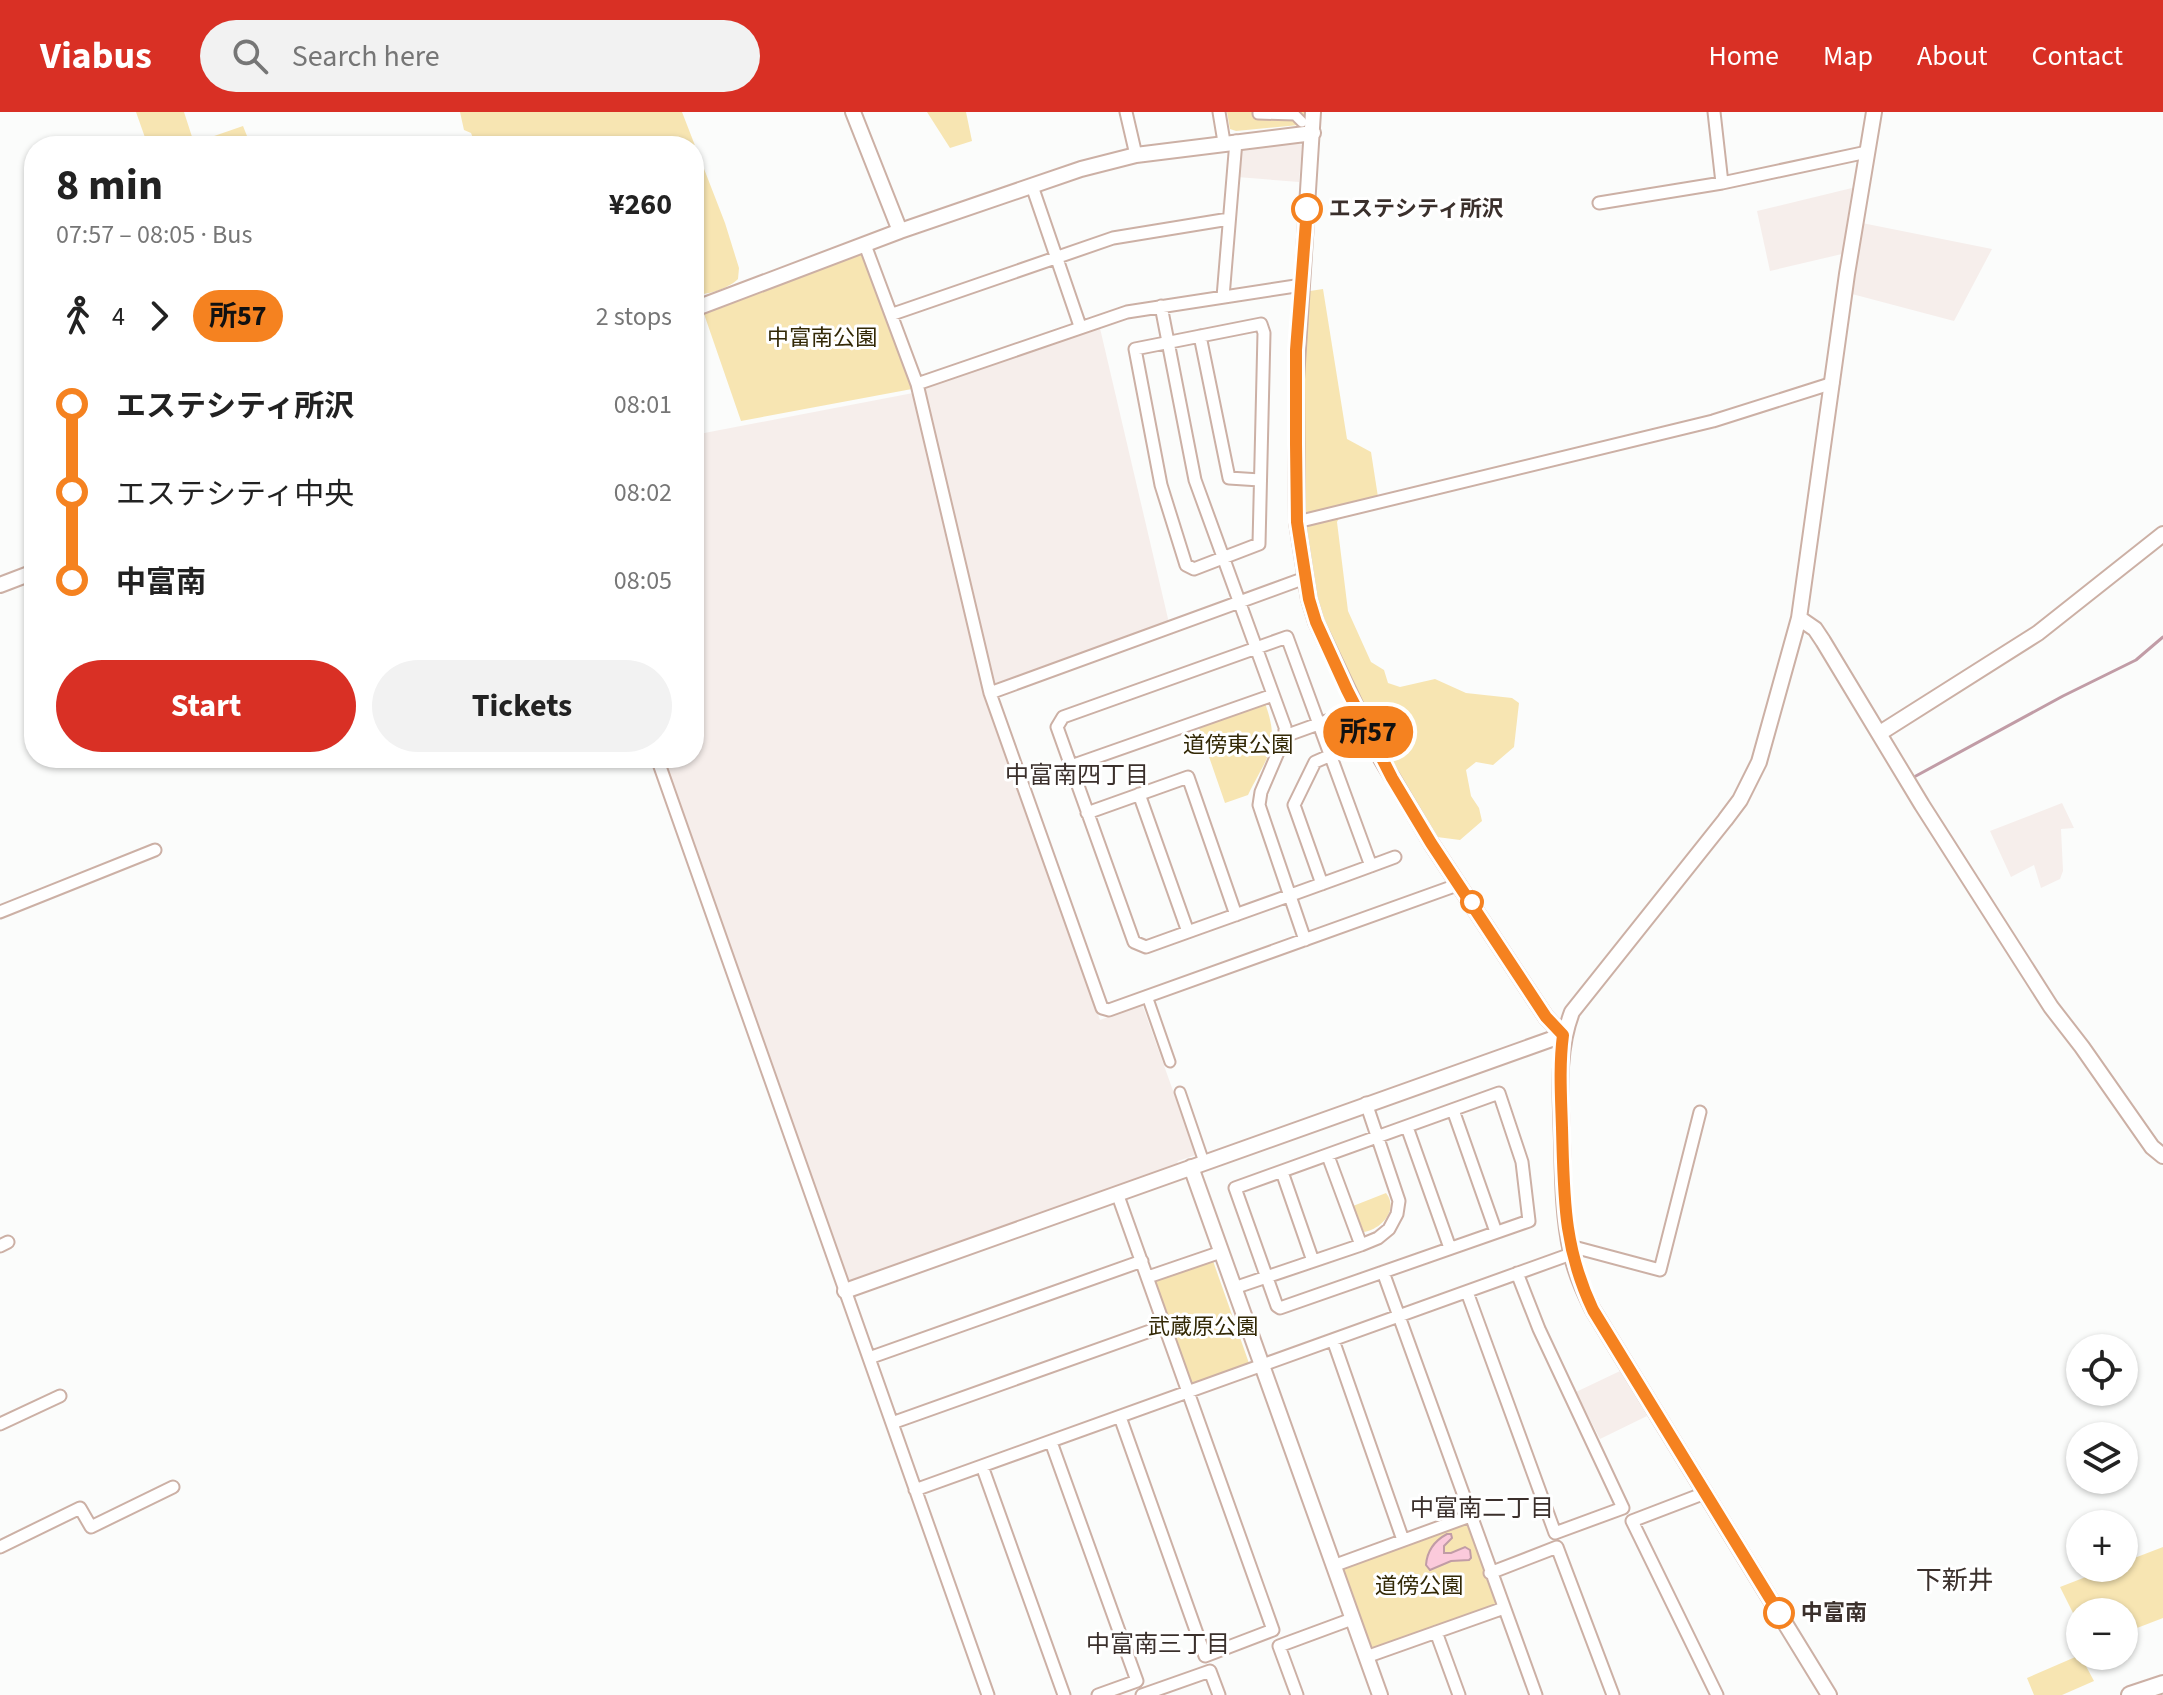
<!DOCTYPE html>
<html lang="en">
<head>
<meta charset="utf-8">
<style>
  body { margin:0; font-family:"Source Sans 3","Noto Sans JP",sans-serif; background:#f2f2f2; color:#222; height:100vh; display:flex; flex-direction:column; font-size:30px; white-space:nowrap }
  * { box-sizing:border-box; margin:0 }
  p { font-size:26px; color:#767676 }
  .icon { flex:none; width:44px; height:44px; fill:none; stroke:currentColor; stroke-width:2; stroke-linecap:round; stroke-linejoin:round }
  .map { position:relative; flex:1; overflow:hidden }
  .details { position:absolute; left:24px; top:24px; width:680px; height:632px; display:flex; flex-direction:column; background:#fff; border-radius:32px; box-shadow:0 2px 6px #0004 }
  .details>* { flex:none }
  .badge { padding:0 16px; border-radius:26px; font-size:28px; line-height:52px }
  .buttons { position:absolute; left:2066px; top:1222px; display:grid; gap:16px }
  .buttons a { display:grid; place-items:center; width:72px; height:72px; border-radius:50%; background:#fff; box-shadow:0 2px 6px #0004; font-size:40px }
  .map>.badge { position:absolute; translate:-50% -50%; box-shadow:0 0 0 4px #fff }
  .legs { display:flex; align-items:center; gap:12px; height:88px; padding:0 32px; font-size:26px }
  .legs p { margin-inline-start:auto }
  .head { display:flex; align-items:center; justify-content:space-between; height:136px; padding:0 32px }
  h1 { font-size:44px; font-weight:700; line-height:60px }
  .primary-button { display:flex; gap:16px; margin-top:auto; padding:16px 32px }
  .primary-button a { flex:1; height:92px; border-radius:48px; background:#d93025; color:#fff; font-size:32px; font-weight:700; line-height:92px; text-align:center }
  .primary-button a+a { background:#f2f2f2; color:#222 }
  ul { padding:0 32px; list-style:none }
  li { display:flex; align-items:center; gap:28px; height:88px; font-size:30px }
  li i { display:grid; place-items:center; width:12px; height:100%; margin:0 10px; background:currentColor }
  li i::after { content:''; width:20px; height:20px; margin:-10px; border:6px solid; border-radius:50%; background:#fff }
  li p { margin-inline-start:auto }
  li:first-child i { background:linear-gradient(#0000 50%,currentColor 0) }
  li:last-child i { background:linear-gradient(currentColor 50%,#0000 0) }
  header { display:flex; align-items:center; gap:48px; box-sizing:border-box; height:112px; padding:0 40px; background:#d93025; color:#fff }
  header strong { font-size:38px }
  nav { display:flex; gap:44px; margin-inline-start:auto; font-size:28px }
  .search { width:560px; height:72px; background:#f2f2f2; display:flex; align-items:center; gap:20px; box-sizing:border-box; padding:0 28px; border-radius:44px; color:#767676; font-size:30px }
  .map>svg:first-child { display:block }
  .built { fill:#f6eeeb }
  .green { fill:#f7e5b2 }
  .water { fill:#fbcadb; stroke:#c19ca6; stroke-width:2 }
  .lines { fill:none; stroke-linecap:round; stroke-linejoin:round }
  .stream { stroke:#c19ca6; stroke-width:3 }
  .pedestrian-casing { stroke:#ccb0a5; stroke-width:13 }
  .minor-casing { stroke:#ccb0a5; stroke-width:15 }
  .tertiary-casing { stroke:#ccb0a5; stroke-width:18 }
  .secondary-casing { stroke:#ccb0a5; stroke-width:20 }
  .pedestrian { stroke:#fff; stroke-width:9 }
  .minor { stroke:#fff; stroke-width:11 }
  .tertiary { stroke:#fff; stroke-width:14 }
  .secondary { stroke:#fff; stroke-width:16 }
  .line-1-casing { stroke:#fff; stroke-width:18 }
  .line-1 { stroke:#f58220; stroke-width:12 }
  .stop-1-dot { fill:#fff; stroke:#f58220; stroke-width:4 }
  .labels { text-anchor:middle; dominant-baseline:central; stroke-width:6; stroke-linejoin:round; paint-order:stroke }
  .stop-label { font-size:22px; font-weight:bold; fill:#3b302c; stroke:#fff; text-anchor:start }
  .park-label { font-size:22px; fill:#332906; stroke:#fff }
  .neighbourhood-label { font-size:24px; fill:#3b302c; stroke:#fff }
  .quarter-label { font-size:26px; fill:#3b302c; stroke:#fff }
</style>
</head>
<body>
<header>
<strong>Viabus</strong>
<div class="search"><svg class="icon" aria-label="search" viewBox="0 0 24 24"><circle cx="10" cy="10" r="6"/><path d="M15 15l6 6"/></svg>Search here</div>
<nav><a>Home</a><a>Map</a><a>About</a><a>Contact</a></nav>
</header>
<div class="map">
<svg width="2163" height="1583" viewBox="0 0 2163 1583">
  <rect width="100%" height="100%" fill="#fbfcfb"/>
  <!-- built -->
  <path class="built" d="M 1297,31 L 1302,33 L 1299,70 L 1237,65 L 1239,39 L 1242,36 Z
    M 1852,76 L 1842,142 L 1770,159 L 1757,99 Z
    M 1862,111 L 1992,137 L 1954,209 L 1852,182 Z
    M 1099,212 L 1169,511 L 996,574 L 991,571 L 923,278 L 925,274 Z
    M 913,281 L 984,582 L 1100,908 L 1142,892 L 1196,1043 L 1178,1049 L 1176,1054 L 846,1172 L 662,646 L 694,646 L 694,323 Z
    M 2062,691 L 2074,716 L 2061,717 L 2063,759 L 2060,767 L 2041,776 L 2034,753 L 2011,765 L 1990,719 Z
    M 1620,1259 L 1647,1304 L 1600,1327 L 1576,1280 Z"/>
  <!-- green -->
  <path class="green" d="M 136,0 L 184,0 L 194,31 L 243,14 L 251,34 L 148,34 Z
    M 460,0 L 682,0 L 725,111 L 739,156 L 738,167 C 729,176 707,184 694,182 L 694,34 L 476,34 L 471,21 L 464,18 Z
    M 927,0 L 966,0 L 972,29 L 950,36 Z
    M 1227,0 L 1307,0 L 1307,6 L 1299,13 L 1236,19 L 1230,17 Z
    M 859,139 L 864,141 L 912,277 L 741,309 L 703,199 Z
    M 1323,177 L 1347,327 L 1371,340 L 1378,385 L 1346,393 L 1337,410 L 1348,499 L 1371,550 L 1384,558 L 1388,571 L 1400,575 L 1435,567 L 1466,581 L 1512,586 L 1519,591 L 1514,635 L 1493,653 L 1476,650 L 1466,658 L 1471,684 L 1479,696 L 1482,709 L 1460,728 L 1437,725 L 1412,692 L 1356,584 L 1316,486 L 1306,418 L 1303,351 L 1303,238 L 1305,199 L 1310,179 Z
    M 1265,591 C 1281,635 1267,644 1248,683 L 1225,691 L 1198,613 Z
    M 1386,1081 C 1399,1097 1382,1117 1364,1120 L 1353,1094 Z
    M 1212,1146 L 1250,1254 L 1193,1274 L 1190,1273 L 1154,1170 L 1156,1167 Z
    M 1464,1411 L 1468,1412 L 1496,1491 L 1495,1495 L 1372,1538 L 1342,1455 Z
    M 2163,1435 L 2163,1506 L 2124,1521 L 2124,1500 L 2080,1500 L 2080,1515 L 2060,1475 L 2109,1456 L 2124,1456 L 2124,1450 Z
    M 2080,1543 L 2094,1569 L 2062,1583 L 2034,1583 L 2027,1566 Z"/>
  <!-- water -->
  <path class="water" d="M 1447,1422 L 1451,1422 L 1452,1426 L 1444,1434 L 1444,1441 L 1451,1441 L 1465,1435 L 1470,1438 L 1471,1446 L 1469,1448 L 1451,1449 L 1430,1458 L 1426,1453 C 1427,1439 1434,1429 1447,1422 Z"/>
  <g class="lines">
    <!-- stream -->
    <path class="stream" d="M 1914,665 L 2063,584 L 2136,548 L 2163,525"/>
    <defs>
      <path id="pedestrian" d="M 1258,0 L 1258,2 L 1295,3 L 1302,10
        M 1147,884 L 1170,950
        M 1180,980 L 1204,1050"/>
      <path id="minor" d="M 1126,0 L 1136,43
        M 1219,0 L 1224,30
        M 1714,0 L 1722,71
        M 1032,74 L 1080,214
        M 1599,91 L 1722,71 L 1867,40
        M 865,133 L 917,272 L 990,581 L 1102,896 L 1109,898 L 1460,772
        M 1223,185 L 1236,29
        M 1161,194 L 1195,368 L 1285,615 L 1285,624
        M 893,202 L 1113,126 L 1229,107
        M 1261,212 L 1264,221 L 1259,432 L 1194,457 L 1186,453 L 1161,373 L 1135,237 Z
        M 1200,224 L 1229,366 L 1260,368
        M 917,272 L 1127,200 L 1302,173
        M 1297,410 L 1713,309 L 1833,271
        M 990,581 L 1305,466
        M 657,646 L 988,1583
        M 1071,654 L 1273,583
        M 1139,682 L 1188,820
        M 1087,701 L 1188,665 L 1236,803
        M 1371,754 L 1287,525 L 1063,605 L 1057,615 L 1134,830 L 1146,835 C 1229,805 1312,776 1395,745
        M 1322,772 L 1294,693 L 1315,650 L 1331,643
        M 0,800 L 155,738
        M 1305,828 L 1262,702 L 1259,693 L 1261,680 L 1285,624 L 1357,598
        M 1499,981 L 1522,1050 L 1529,1109 L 1280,1196 L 1277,1194 L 1235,1076 Z
        M 1453,998 L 1496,1120
        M 1407,1015 L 1450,1136
        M 1328,1044 L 1361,1133
        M 1282,1060 L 1313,1149
        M 1117,1081 L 1273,1518 L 1205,1544 L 1120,1305
        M 0,1134 L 8,1130
        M 1570,1134 L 1660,1158 L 1700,1000
        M 1383,1160 L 1536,1583
        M 1148,1165 L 1221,1140
        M 1234,1176 L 1361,1133 L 1378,1126 L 1389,1117 L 1397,1102 L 1399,1089 L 1366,991
        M 1467,1180 L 1555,1421 L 1623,1396 L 1539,1217 L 1517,1161
        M 1333,1228 L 1403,1428
        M 869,1246 L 1142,1149
        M 892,1311 L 1164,1214
        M 0,1312 L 60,1284
        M 1051,1330 L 1137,1569 L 1098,1583
        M 982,1354 L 1064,1583
        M 915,1378 L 1571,1142
        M 1705,1381 L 1632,1409 L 1717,1583
        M 0,1435 L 80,1396 L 91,1415 L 173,1375
        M 1333,1454 L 1470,1404
        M 1490,1461 L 1557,1435 L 1613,1583
        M 1436,1520 L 1459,1583
        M 1366,1545 L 1504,1496
        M 1142,1583 L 1210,1559 L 1219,1583
        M 1297,1583 L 1279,1534 L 1352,1507"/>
      <path id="tertiary" d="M 853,0 L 900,119
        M 1313,0 L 1296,267 L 1297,410 L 1309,487 L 1316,510 L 1380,645 L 1431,731 L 1546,905 L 1563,923
        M 694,197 L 900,119 L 1081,57 L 1136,43 L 1313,21
        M 0,473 L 34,460
        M 1799,506 L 1815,517 L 1823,529 L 1922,693 L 2051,895 L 2082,935 L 2152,1035 L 2163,1044
        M 1880,621 L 2038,521 L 2163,422
        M 1191,1055 L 1380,1583
        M 845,1179 L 1563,923
        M 1829,1583 L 1593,1198 C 1584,1180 1575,1161 1571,1140 C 1563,1104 1563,1066 1562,1029 C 1561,985 1556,942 1572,900 L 1725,708 L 1740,688 L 1759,650 L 1799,506 L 1847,162 L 1874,0"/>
      <path id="secondary" d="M 2130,1583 L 2163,1572"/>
    </defs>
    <!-- pedestrian casing -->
    <use href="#pedestrian" class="pedestrian-casing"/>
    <!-- minor casing -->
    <use href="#minor" class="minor-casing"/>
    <!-- tertiary casing -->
    <use href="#tertiary" class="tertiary-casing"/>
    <!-- secondary casing -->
    <use href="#secondary" class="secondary-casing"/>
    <!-- pedestrian -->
    <use href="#pedestrian" class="pedestrian"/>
    <!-- minor -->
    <use href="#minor" class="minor"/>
    <!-- tertiary -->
    <use href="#tertiary" class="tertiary"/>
    <!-- secondary -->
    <use href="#secondary" class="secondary"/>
  </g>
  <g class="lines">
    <defs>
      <path id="line-1" d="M 1307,97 L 1296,238 L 1296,332 L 1297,410 L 1309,487 L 1316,510 L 1347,578 L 1392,666 L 1431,731 L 1546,905 L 1563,923 C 1559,954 1561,984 1562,1016 C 1564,1084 1563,1135 1593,1198 L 1779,1501"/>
    </defs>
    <!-- line-1 casing -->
    <use href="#line-1" class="line-1-casing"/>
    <!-- line-1 -->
    <use href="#line-1" class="line-1"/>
  </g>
  <!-- markers -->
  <g class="stop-1-dot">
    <circle cx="1307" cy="97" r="14"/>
    <circle cx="1472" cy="790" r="10"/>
    <circle cx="1779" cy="1501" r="14"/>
  </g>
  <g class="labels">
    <!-- stop labels -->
    <g class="stop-label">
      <text x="1329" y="97">エステシティ所沢</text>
      <text x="1801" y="1501">中富南</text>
    </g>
    <!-- park labels -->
    <g class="park-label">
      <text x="822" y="226">中富南公園</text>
      <text x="1238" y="633">道傍東公園</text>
      <text x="1203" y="1215">武蔵原公園</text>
      <text x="1419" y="1474">道傍公園</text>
    </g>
    <!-- neighbourhood labels -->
    <g class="neighbourhood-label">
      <text x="1077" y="663">中富南四丁目</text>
      <text x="1482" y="1396">中富南二丁目</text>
      <text x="1158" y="1532">中富南三丁目</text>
    </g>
    <!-- quarter labels -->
    <g class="quarter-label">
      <text x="1955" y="1468">下新井</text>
    </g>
  </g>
</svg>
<div class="buttons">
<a><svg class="icon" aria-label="locate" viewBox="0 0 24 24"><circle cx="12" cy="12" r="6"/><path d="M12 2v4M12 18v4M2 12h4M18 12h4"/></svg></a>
<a><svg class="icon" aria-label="layers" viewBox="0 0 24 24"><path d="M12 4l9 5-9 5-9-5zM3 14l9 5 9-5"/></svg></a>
<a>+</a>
<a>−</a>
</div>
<b class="badge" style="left:1368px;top:620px;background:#f58220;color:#111">所57</b>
<section class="details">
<div class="head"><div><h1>8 min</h1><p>07:57 – 08:05 · Bus</p></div><b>¥260</b></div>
<div class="legs"><svg class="icon" aria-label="walk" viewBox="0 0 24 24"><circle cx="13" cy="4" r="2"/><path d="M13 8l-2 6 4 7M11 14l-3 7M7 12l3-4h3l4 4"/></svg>4<svg class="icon" aria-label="forward" viewBox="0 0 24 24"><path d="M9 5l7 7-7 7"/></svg><b class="badge" style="background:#f58220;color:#111">所57</b><p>2 stops</p></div>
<ul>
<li><i style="color:#f58220"></i><b>エステシティ所沢</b><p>08:01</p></li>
<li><i style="color:#f58220"></i><span>エステシティ中央</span><p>08:02</p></li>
<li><i style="color:#f58220"></i><b>中富南</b><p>08:05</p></li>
</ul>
<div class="primary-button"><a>Start</a><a>Tickets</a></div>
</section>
</div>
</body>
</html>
